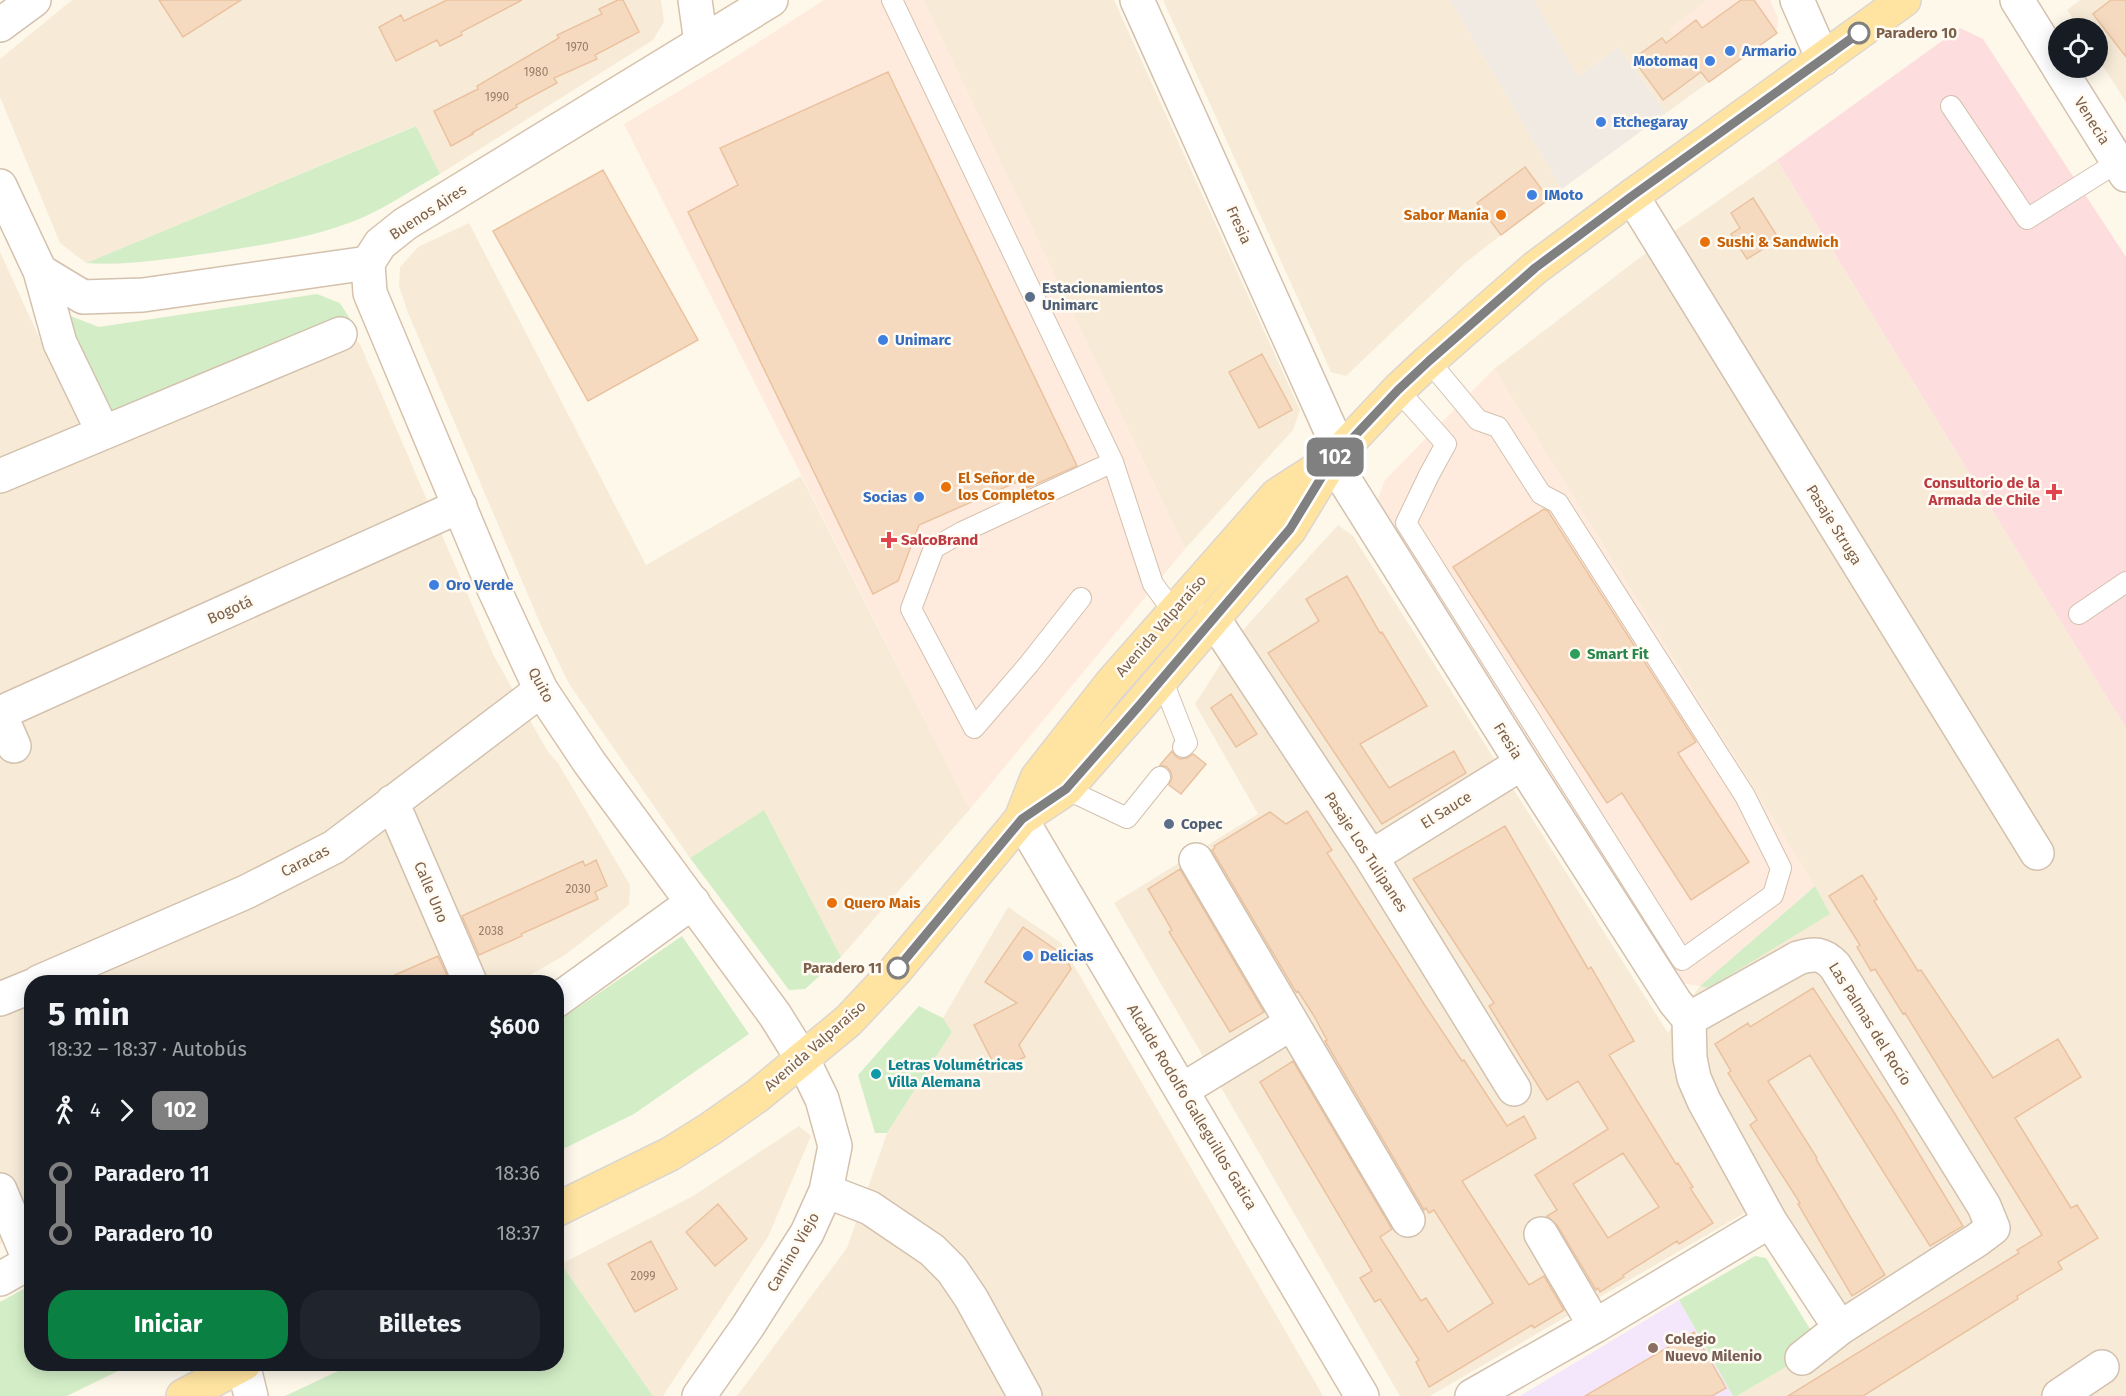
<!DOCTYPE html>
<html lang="es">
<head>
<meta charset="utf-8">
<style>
  body { margin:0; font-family:"Fira Sans",sans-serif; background:#20242c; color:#f1f3f6; height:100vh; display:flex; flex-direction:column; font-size:22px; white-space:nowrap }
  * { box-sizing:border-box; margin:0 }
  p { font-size:20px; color:#9ea1a6 }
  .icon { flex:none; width:33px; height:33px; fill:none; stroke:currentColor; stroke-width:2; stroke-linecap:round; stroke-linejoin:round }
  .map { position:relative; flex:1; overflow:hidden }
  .details { position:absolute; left:24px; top:975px; width:540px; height:396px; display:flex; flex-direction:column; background:#171b24; border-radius:24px; box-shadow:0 3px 15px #0003 }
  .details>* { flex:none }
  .badge { padding:0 12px; border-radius:9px; font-size:21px; line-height:39px }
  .fabs { position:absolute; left:2048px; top:18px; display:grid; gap:12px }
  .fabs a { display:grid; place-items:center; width:60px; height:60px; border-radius:50%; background:#171b24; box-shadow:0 3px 15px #0003; font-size:30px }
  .map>.badge { position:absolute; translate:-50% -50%; box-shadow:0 0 0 3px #fff }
  .legs { display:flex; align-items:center; gap:9px; height:66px; padding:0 24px; font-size:20px }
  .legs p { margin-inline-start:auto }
  .head { display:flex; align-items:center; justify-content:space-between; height:102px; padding:0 24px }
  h1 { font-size:33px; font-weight:700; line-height:45px }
  .button { display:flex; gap:12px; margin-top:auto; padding:12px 24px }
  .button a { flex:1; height:69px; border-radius:24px; background:#0b8043; color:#fff; font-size:24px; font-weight:700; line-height:69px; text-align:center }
  .button a+a { background:#20242c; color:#f1f3f6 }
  ul { padding:0 24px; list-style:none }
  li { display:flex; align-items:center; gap:21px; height:60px; font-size:22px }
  li i { display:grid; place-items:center; width:9px; height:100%; margin:0 8px; background:currentColor }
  li i::after { content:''; width:15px; height:15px; margin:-8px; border:4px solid; border-radius:50%; background:#171b24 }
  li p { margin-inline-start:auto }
  li:first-child i { background:linear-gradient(#0000 50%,currentColor 0) }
  li:last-child i { background:linear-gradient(currentColor 50%,#0000 0) }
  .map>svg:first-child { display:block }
  .residential { fill:#f7ebd8 }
  .commercial { fill:#ffebde }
  .industrial { fill:#f0eae3 }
  .education { fill:#f5e7fb }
  .medical { fill:#fdddde }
  .green { fill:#d3eec7 }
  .building { fill:#f6dac0; stroke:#eac29f; stroke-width:1.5; fill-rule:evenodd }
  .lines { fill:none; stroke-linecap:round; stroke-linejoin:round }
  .lane-casing { stroke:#d3c1ae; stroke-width:22 }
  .street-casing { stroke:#d3c1ae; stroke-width:36 }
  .secondary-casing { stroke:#d6c2ac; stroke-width:36 }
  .primary-casing { stroke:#ddd6d0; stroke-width:36 }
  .lane { stroke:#fff; stroke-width:20 }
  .street { stroke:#fff; stroke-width:33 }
  .secondary { stroke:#fff; stroke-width:33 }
  .primary { stroke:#ffe4a1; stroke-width:33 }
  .line-1-casing { stroke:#fff; stroke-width:14 }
  .line-1 { stroke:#808080; stroke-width:9 }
  .stop-1-dot { fill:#fff; stroke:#808080; stroke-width:3 }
  .shop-dot { fill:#3f7fe0; stroke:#fffbf3; stroke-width:2 }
  .food-dot { fill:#e8710a; stroke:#fffbf3; stroke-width:2 }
  .service-dot { fill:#5c6f8a; stroke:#fffbf3; stroke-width:2 }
  .health-dot { fill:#e0444e; stroke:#fffbf3; stroke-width:2 }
  .leisure-dot { fill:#2e9e5b; stroke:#fffbf3; stroke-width:2 }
  .culture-dot { fill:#0f9aa8; stroke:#fffbf3; stroke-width:2 }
  .education-dot { fill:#8d6e63; stroke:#fffbf3; stroke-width:2 }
  .labels { text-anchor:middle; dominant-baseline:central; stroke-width:5; stroke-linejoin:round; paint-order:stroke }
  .number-label { font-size:12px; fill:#9b7e68 }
  .stop-label { font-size:15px; font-weight:bold; fill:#7d604a; stroke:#fffbf3; text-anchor:start }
  .shop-label { font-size:15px; font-weight:bold; fill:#366cbe; stroke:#fffbf3; text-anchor:start }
  .street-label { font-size:15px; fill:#7d604a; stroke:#fffbf3 }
  .food-label { font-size:15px; font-weight:bold; fill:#c56008; stroke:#fffbf3; text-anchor:start }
  .service-label { font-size:15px; font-weight:bold; fill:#4e5e75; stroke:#fffbf3; text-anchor:start }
  .health-label { font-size:15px; font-weight:bold; fill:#be3a42; stroke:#fffbf3; text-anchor:end }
  .leisure-label { font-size:15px; font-weight:bold; fill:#27864d; stroke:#fffbf3; text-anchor:start }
  .culture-label { font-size:15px; font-weight:bold; fill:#0d838f; stroke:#fffbf3; text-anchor:start }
  .education-label { font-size:15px; font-weight:bold; fill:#785e54; stroke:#fffbf3; text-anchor:start }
</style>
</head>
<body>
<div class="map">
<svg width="2126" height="1396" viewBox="0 0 2126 1396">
  <rect width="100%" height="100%" fill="#fef8eb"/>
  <!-- residential -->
  <path class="residential" d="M 72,0 L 661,0 L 664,22 L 653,40 L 440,174 L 415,126 L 86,263 L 60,243 L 0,97 L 0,59 Z
    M 923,0 L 1114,0 L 1300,410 L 1293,430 L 1185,549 Z
    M 1163,0 L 1450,0 L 1562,189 L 1549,199 L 1525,167 L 1477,203 L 1501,235 L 1465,263 L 1346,376 L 1331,372 Z
    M 1534,0 L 1708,0 L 1670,29 L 1709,82 L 1666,113 L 1618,47 L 1578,77 Z
    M 2080,0 L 2126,0 L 2126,102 L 2097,57 L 2097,28 L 2079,28 L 2067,10 Z
    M 1777,160 L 2126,728 L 2126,1396 L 1737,1396 L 1796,1361 L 1801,1372 L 1857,1337 L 1774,1196 L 1430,1396 L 1400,1396 L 1114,903 L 1258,814 L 1195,704 L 1242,631 L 1338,525 L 1353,536 L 1668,1033 L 1700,986 L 1815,887 L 1494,369 L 1676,230 Z
    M 469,223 L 646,565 L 801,476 L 970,809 L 841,957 L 764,811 L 690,858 L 569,684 L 542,628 L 408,313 L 399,286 L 400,267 L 418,247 Z
    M 0,252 L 90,448 L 356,340 L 360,344 L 494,656 L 548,752 L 558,763 L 630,885 L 629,905 L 565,955 L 518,982 L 32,982 L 31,1218 L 0,1244 Z
    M 1008,907 L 1061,943 L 1323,1396 L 737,1396 L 847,1248 L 887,1133 L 952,1032 L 943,1018 Z
    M 799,1126 L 811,1136 L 768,1237 L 663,1396 L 653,1396 L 561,1264 L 693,1196 Z"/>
  <!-- commercial -->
  <path class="commercial" d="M 824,0 L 923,0 L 1185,549 L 970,809 L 624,124 L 729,61 Z
    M 1708,0 L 1770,0 L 1778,18 L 1777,33 L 1709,82 L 1670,29 Z
    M 1494,369 L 1815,886 L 1700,986 L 1674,982 L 1376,504 L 1385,480 Z"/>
  <!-- industrial -->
  <path class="industrial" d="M 1450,0 L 1534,0 L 1578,77 L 1618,47 L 1666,113 L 1562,189 Z"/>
  <!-- education -->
  <path class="education" d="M 1679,1300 L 1733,1396 L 1520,1396 Z"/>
  <!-- medical -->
  <path class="medical" d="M 1960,28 L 1983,39 L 2126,257 L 2126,728 L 1777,160 Z"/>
  <!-- green -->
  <path class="green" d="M 416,126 L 440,174 C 415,188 390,205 364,217 C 318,237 267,244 218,252 C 174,258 131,266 86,263 Z
    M 317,294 L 340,303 L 352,322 L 115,421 L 104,414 L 65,314 L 99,327 Z
    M 764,810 L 841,957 L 805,989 L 789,990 L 690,858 Z
    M 1815,886 L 1830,914 L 1709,988 L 1700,986 Z
    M 682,936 L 749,1034 L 634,1114 L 557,1152 L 557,1022 Z
    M 919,1006 L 943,1018 L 952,1032 L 887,1133 L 875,1133 L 858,1075 Z
    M 1755,1256 L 1766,1258 L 1817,1340 L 1796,1361 L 1737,1396 L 1733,1396 L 1679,1300 Z
    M 561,1264 L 653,1396 L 285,1396 L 353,1364 L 556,1364 L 556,1266 Z
    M 31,1285 L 32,1364 L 132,1364 L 67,1396 L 0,1396 L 0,1302 Z"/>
  <!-- building -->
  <path class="building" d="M 159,0 L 241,0 L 183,37 Z
    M 447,0 L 522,0 L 461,32 L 462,35 L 440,46 L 437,40 L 396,61 L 379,27 L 401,15 L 404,21 Z
    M 618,0 L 623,0 L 639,32 L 595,55 L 597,59 L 554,78 L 557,83 L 516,105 L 517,107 L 472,133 L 473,134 L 451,146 L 434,111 L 478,89 L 477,86 L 559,38 L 557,35 L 602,14 L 599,9 Z
    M 1741,0 L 1754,0 L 1777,33 L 1709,82 L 1701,72 L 1663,100 L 1633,59 L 1662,38 L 1666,43 L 1696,20 L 1702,28 Z
    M 2111,0 L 2126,0 L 2126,57 L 2093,14 Z
    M 888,72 L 1077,466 L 1027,488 L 1024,479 L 919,525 L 898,581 L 873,594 L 688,212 L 738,185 L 720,148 Z
    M 1525,167 L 1549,199 L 1501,235 L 1477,203 Z
    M 603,170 L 698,340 L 588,401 L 493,231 Z
    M 1753,198 L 1779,239 L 1747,259 L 1731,234 L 1740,228 L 1731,213 Z
    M 1262,354 L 1292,410 L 1259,428 L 1229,372 Z
    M 1544,509 L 1548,511 L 1696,742 L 1678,753 L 1749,862 L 1691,900 L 1622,793 L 1607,803 L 1453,567 Z
    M 1347,576 L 1380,633 L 1382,632 L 1427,706 L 1360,744 L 1389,788 L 1454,751 L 1466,773 L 1382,824 L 1268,653 L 1319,621 L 1306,599 Z
    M 1231,694 L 1257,734 L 1236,747 L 1211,708 Z
    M 1172,751 L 1175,756 L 1180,759 L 1187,758 L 1193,754 L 1206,764 L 1181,794 L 1169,785 L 1172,778 L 1171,772 L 1167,767 L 1160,765 Z
    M 1307,811 L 1332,850 L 1327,853 L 1424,1004 L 1462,1061 L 1464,1060 L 1507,1126 L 1524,1116 L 1536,1138 L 1462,1181 L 1529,1285 L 1544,1276 L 1564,1310 L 1534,1328 L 1532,1325 L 1429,1387 L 1416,1362 L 1419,1360 L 1380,1299 L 1375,1302 L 1360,1278 L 1372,1271 L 1260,1082 L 1293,1061 L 1392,1229 L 1380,1237 L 1421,1301 L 1426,1298 L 1448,1332 L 1493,1303 L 1434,1210 L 1429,1213 L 1426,1208 L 1424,1210 L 1325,1041 L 1327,1040 L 1314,1016 L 1298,991 L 1296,992 L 1212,850 L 1215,848 L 1214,846 L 1270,812 L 1286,824 Z
    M 1505,826 L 1563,926 L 1588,969 L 1591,967 L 1634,1041 L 1609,1055 L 1676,1164 L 1678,1163 L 1693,1187 L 1690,1188 L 1713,1223 L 1679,1244 L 1677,1241 L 1623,1275 L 1624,1277 L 1600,1292 L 1598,1288 L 1596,1290 L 1557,1225 L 1547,1216 L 1557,1210 L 1535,1175 L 1608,1129 L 1578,1081 L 1547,1100 L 1489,1006 L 1494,1003 L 1413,879 ZM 1623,1153 L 1659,1207 L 1608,1238 L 1573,1184 Z
    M 596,860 L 607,886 L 595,892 L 598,899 L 521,934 L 522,936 L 479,955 L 462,916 L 583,861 L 585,866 Z
    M 1180,869 L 1264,1012 L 1230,1032 L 1169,932 L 1172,930 L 1148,889 Z
    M 1862,875 L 1877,899 L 1874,901 L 1918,971 L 1921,970 L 1993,1078 L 2058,1039 L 2081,1077 L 2015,1118 L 2071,1208 L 2077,1205 L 2098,1238 L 2058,1262 L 2062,1269 L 2017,1296 L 2018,1299 L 1863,1396 L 1788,1396 L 2019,1253 L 2017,1250 L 2042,1235 L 1905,1013 L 1903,1014 L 1875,969 L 1871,971 L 1857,947 L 1860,945 L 1829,896 Z
    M 1023,927 L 1065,956 L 1071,969 L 1019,1045 L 1025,1057 L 997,1070 L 974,1025 L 1017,1003 L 985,982 Z
    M 438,956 L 450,982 L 379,982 Z
    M 1813,988 L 1895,1114 L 1963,1226 L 1930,1246 L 1810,1055 L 1768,1081 L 1817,1158 L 1816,1159 L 1885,1275 L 1852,1296 L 1798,1204 L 1800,1203 L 1750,1125 L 1757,1120 L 1728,1073 L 1731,1071 L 1715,1044 L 1748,1023 L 1750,1027 Z
    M 718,1204 L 747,1239 L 715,1266 L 686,1232 Z
    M 651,1241 L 677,1289 L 635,1312 L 608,1264 Z
    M 1694,1332 L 1726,1388 L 1712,1396 L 1585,1396 Z"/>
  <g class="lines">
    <defs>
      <path id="lane" d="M 892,0 L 1113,462 L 1153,584 L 1174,612
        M 1951,106 L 2027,219 L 2118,162
        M 1398,390 L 1446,444 L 1429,475 L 1406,523 L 1682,960 L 1773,895 L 1781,868 L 1745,796 L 1558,503 L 1541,494 L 1498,427 L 1478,420 L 1429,361
        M 1081,598 L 1029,664 L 974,728 L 911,609 L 934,548 L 962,532 L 1113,462
        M 2079,614 L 2126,582
        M 1162,679 L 1187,743 L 1183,747
        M 1066,789 L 1127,818 L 1160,777"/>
      <path id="street" d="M 1137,0 L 1340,451
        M 1797,0 L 1823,59
        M 2017,0 L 2058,66
        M 0,25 L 34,0
        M 2059,68 L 2126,175
        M 0,186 L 40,271 L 83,297 L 143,295 L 368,263
        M 1632,196 L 2037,853
        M 40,271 L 60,343 L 103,432
        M 1332,460 L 1522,763 L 1675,1002 L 1689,1019
        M 0,476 L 340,334
        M 1213,618 L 1371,857 L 1514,1089
        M 0,713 L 460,506
        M 0,714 L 14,746
        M 392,802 L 470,982
        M 1371,857 L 1522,763
        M 1196,860 L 1408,1220
        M 39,982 L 246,892 L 334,847 L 541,690
        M 0,999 L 32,986
        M 556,1001 L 693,902
        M 1689,1019 L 1798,958 C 1814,953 1823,953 1835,966 L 1984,1206 L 1993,1228 L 1977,1240 L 1840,1328 L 1802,1358
        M 1689,1019 L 1690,1058 L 1694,1078 L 1704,1101 L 1770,1221 L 1840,1328
        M 1182,1090 L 1292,1023
        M 0,1190 L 30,1262
        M 826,1191 L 870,1208 L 932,1250 L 952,1270 L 971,1298 L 1025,1396
        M 1541,1234 L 1595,1326
        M 0,1279 L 32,1261
        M 699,1396 L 748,1326 L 807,1233 L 826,1191 L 835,1146 L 822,1099 L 803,1060
        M 1472,1396 L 1595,1326 L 1770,1221
        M 2059,1396 L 2102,1367"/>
      <path id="secondary" d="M 695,0 L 701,43
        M 771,0 L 405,224 L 380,244 L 368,263 L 370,293 L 494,589 L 541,690 L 589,762 L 775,1015 L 803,1060
        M 1021,819 L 1362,1396
        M 243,1364 L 251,1396"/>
      <path id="primary" d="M 1021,819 L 1037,778 L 1110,685 L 1277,495 L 1325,464
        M 556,1210 L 670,1154 L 710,1129 L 757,1096 L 848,1021 L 895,971 L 1021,819 L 1066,789 L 1138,707 L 1290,529 L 1332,460 L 1398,390 L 1429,361 L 1535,268 L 1632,196 L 1904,0
        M 183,1396 L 244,1364"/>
    </defs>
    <!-- lane casing -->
    <use href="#lane" class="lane-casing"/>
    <!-- street casing -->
    <use href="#street" class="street-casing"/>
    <!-- secondary casing -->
    <use href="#secondary" class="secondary-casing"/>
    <!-- primary casing -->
    <use href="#primary" class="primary-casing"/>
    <!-- lane -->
    <use href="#lane" class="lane"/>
    <!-- street -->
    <use href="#street" class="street"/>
    <!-- secondary -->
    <use href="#secondary" class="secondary"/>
    <!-- primary -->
    <use href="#primary" class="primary"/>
  </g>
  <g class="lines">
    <defs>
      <path id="line-1" d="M 898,968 L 1022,819 L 1066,789 L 1138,707 L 1290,529 L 1332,460 L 1398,390 L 1429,361 L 1535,268 L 1632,196 L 1859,33"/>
    </defs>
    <!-- line-1 casing -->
    <use href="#line-1" class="line-1-casing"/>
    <!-- line-1 -->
    <use href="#line-1" class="line-1"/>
  </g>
  <!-- markers -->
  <g class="stop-1-dot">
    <circle cx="1859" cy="33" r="10"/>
    <circle cx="898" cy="968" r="10"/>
  </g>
  <g class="shop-dot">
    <circle cx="1730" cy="51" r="6"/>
    <circle cx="1710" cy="61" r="6"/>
    <circle cx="1601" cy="122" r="6"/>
    <circle cx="1532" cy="195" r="6"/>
    <circle cx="883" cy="340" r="6"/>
    <circle cx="919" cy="497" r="6"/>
    <circle cx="434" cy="585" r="6"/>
    <circle cx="1028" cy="956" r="6"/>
  </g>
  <g class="food-dot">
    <circle cx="1501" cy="215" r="6"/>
    <circle cx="1705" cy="242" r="6"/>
    <circle cx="946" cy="487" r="6"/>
    <circle cx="832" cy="903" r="6"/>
  </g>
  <g class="service-dot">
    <circle cx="1030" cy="297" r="6"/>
    <circle cx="1169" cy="824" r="6"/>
  </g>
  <g class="health-dot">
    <path d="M2051 483h6v6h6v6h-6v6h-6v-6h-6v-6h6z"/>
    <path d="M886 531h6v6h6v6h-6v6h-6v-6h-6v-6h6z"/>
  </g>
  <circle class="leisure-dot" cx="1575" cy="654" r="6"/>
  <circle class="culture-dot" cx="876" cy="1074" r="6"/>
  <circle class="education-dot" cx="1653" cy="1348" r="6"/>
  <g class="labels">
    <!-- number labels -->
    <g class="number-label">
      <text x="577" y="47">1970</text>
      <text x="536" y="72">1980</text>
      <text x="497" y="97">1990</text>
      <text x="578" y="889">2030</text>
      <text x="491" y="931">2038</text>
      <text x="643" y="1276">2099</text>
    </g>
    <!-- stop labels -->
    <g class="stop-label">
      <text x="1876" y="33">Paradero 10</text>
      <text x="882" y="968" text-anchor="end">Paradero 11</text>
    </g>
    <!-- shop labels -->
    <g class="shop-label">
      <text x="1742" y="51">Armario</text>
      <text x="1698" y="61" text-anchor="end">Motomaq</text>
      <text x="1613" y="122">Etchegaray</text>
      <text x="1544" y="195">IMoto</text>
      <text x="895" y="340">Unimarc</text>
      <text x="907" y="497" text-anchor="end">Socias</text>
      <text x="446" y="585">Oro Verde</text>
      <text x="1040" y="956">Delicias</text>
    </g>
    <!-- street labels -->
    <g class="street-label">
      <text transform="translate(2092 121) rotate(58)">Venecia</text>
      <text transform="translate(428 212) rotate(-33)">Buenos Aires</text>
      <text transform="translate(1239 225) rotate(66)">Fresia</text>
      <text transform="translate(1834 525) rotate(58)">Pasaje Struga</text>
      <text transform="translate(230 610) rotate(-24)">Bogotá</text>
      <text transform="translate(1161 626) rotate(-49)">Avenida Valparaíso</text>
      <text transform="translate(541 685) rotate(62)">Quito</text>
      <text transform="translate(1508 741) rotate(58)">Fresia</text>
      <text transform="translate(1446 810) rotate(-32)">El Sauce</text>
      <text transform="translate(1366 852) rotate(57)">Pasaje Los Tulipanes</text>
      <text transform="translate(305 861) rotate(-27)">Caracas</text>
      <text transform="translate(431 892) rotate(67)">Calle Uno</text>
      <text transform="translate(1870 1024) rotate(58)">Las Palmas del Rocío</text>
      <text transform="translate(815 1046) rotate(-41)">Avenida Valparaíso</text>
      <text transform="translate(1192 1107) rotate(59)">Alcalde Rodolfo Galleguillos Gatica</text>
      <text transform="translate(793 1252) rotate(-60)">Camino Viejo</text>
    </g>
    <!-- food labels -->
    <g class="food-label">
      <text x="1489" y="215" text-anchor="end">Sabor Manía</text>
      <text x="1717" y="242">Sushi &amp; Sandwich</text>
      <text x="958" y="478">El Señor de<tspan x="958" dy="17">los Completos</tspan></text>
      <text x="844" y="903">Quero Mais</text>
    </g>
    <!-- service labels -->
    <g class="service-label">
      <text x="1042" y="288">Estacionamientos<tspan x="1042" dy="17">Unimarc</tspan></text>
      <text x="1181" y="824">Copec</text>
    </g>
    <!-- health labels -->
    <g class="health-label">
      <text x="2040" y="483">Consultorio de la<tspan x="2040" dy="17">Armada de Chile</tspan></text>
      <text x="901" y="540" text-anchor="start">SalcoBrand</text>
    </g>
    <!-- leisure labels -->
    <g class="leisure-label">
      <text x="1587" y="654">Smart Fit</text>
    </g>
    <!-- culture labels -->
    <g class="culture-label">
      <text x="888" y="1065">Letras Volumétricas<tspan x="888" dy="17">Villa Alemana</tspan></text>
    </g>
    <!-- education labels -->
    <g class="education-label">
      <text x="1665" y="1339">Colegio<tspan x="1665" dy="17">Nuevo Milenio</tspan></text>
    </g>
  </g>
</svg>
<div class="fabs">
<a><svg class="icon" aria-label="locate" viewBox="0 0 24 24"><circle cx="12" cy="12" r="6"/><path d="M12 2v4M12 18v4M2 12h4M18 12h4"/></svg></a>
</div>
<b class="badge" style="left:1335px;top:457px;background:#808080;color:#fff">102</b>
<section class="details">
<div class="head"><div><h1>5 min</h1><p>18:32 – 18:37 · Autobús</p></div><b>$600</b></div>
<div class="legs"><svg class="icon" aria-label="walk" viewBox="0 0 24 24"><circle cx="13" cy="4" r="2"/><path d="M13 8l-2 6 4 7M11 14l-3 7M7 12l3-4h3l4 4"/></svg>4<svg class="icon" aria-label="forward" viewBox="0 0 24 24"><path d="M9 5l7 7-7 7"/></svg><b class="badge" style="background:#808080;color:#fff">102</b></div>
<ul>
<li><i style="color:#808080"></i><b>Paradero 11</b><p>18:36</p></li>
<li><i style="color:#808080"></i><b>Paradero 10</b><p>18:37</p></li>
</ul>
<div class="button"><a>Iniciar</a><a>Billetes</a></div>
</section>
</div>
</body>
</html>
